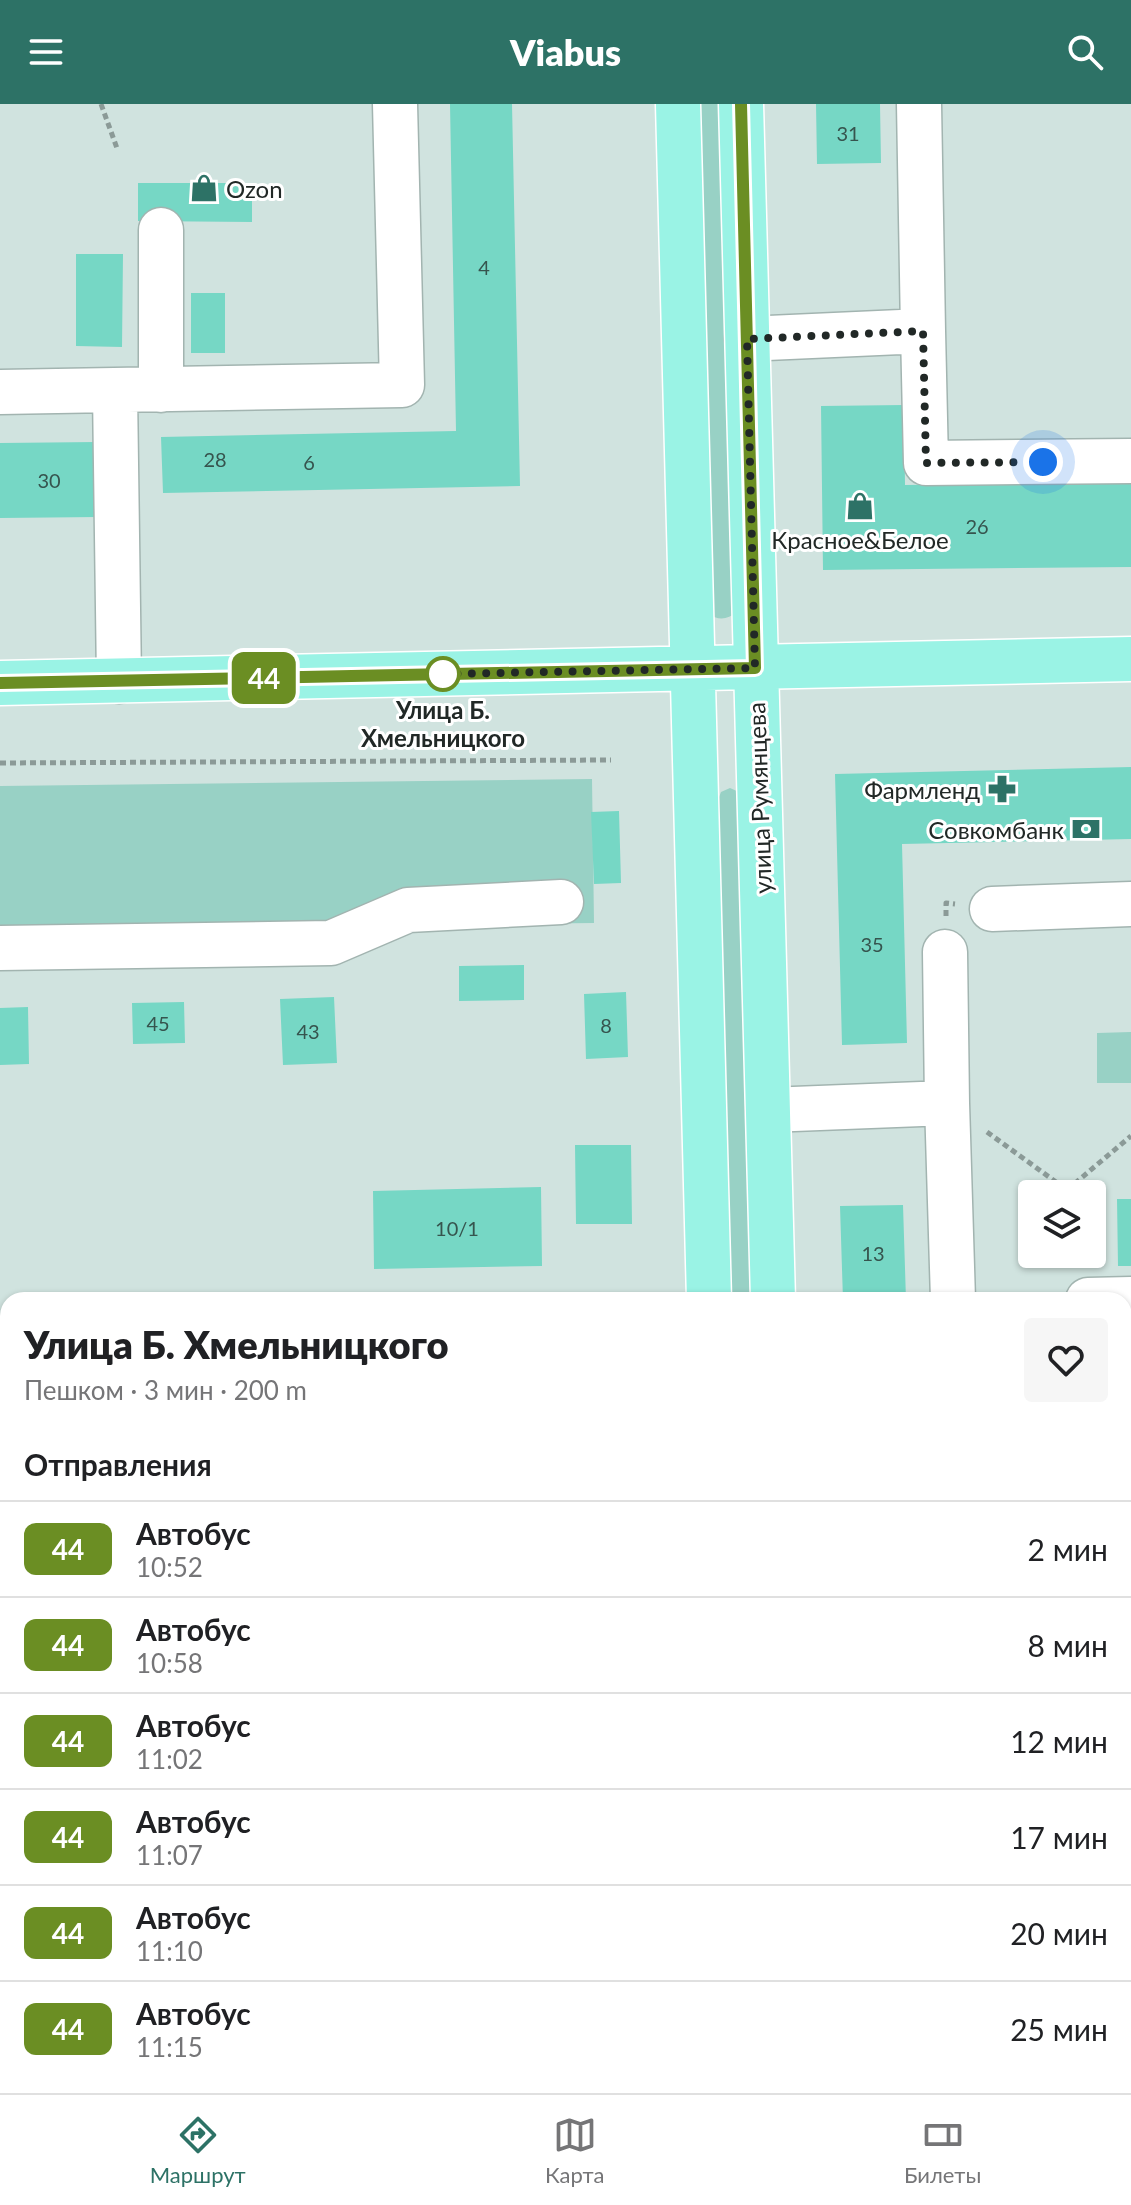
<!DOCTYPE html>
<html lang="ru">
<head>
<meta charset="utf-8">
<style>
  body { margin:0; font-family:Lato,sans-serif; background:#f6f6f6; color:#202124; height:100vh; display:flex; flex-direction:column; font-size:30px; white-space:nowrap }
  * { box-sizing:border-box; margin:0 }
  p { font-size:26px; color:#757577 }
  .icon { flex:none; width:44px; height:44px; fill:none; stroke:currentColor; stroke-width:2; stroke-linecap:round; stroke-linejoin:round }
  .map { position:relative; flex:1; overflow:hidden }
  .sheet { position:absolute; left:0px; top:1188px; width:1132px; height:802px; display:flex; flex-direction:column; background:#fff; border-radius:24px 24px 0 0; box-shadow:0 2px 6px #0004 }
  .sheet>* { flex:none }
  .badge { padding:0 16px; border-radius:12px; font-size:28px; line-height:52px }
  .buttons { position:absolute; left:1018px; top:1076px; display:grid; gap:16px }
  .buttons a { display:grid; place-items:center; width:88px; height:88px; border-radius:8px; background:#fff; box-shadow:0 2px 6px #0004; font-size:40px }
  .you { position:absolute; width:40px; height:40px; margin:-20px; border:6px solid #fff; border-radius:50%; background:#1a73e8; box-shadow:0 0 0 12px #1a73e833 }
  .map>.badge { position:absolute; translate:-50% -50%; box-shadow:0 0 0 4px #fff }
  h2 { padding:0 24px; font-size:30px; line-height:72px }
  .round { display:grid; place-items:center; flex:none; width:84px; height:84px; border-radius:8px; background:#f6f6f6 }
  .summary { display:flex; align-items:center; justify-content:space-between; height:136px; padding:0 24px }
  h1 { font-size:38px; font-weight:800; line-height:60px }
  ul { padding:0; list-style:none }
  li { display:flex; align-items:center; gap:24px; height:96px; padding:0 24px; border-top:2px solid #e0e0e0 }
  li div { flex:1 }
  li b { display:block; font-size:30px }
  li em { font-style:normal }
  li .badge { min-width:88px; font-weight:700; text-align:center }
  header { display:flex; justify-content:space-between; align-items:center; height:104px; padding:0 24px; background:#2d7266; color:#fff; font-size:36px; font-weight:800 }
  .tab-bar { display:flex; justify-content:space-around; align-items:center; height:112px; border-top:2px solid #e0e0e0; background:#fff; font-size:22px; color:#757577 }
  .tab-bar a { display:grid; justify-items:center; gap:4px }
  .tab-bar .active { color:#2d7266 }
  .map>svg:first-child { display:block }
  .green { fill:#98d1c5 }
  .building { fill:#76d7c5 }
  .lines { fill:none; stroke-linecap:round; stroke-linejoin:round }
  .minor-casing { stroke:#a2b4b0; stroke-width:47 }
  .major-casing { stroke:#fff; stroke-width:47 }
  .path { stroke:#8b9a97; stroke-width:5; stroke-dasharray:6 4; stroke-linecap:butt }
  .minor { stroke:#fff; stroke-width:44 }
  .major { stroke:#9af3e5; stroke-width:44 }
  .line-casing { stroke:#fff; stroke-width:18 }
  .line { stroke:#6b8e23; stroke-width:12 }
  .walk { stroke:#212826; stroke-width:8; stroke-dasharray:0 14.4 }
  .stop-dot { fill:#fff; stroke:#6b8e23; stroke-width:4 }
  .labels { text-anchor:middle; dominant-baseline:central; stroke-width:6; stroke-linejoin:round; paint-order:stroke }
  .number-label { font-size:20px; fill:#36544e }
  .poi-label { font-size:24px; fill:#212826; stroke:#fff; text-anchor:end }
  .stop-label { font-size:24px; font-weight:bold; fill:#212826; stroke:#fff }
  .street-label { font-size:24px; fill:#212826; stroke:#fff }
</style>
</head>
<body>
<header><svg class="icon" aria-label="menu" viewBox="0 0 24 24"><path d="M4 6h16M4 12h16M4 18h16"/></svg>Viabus<svg class="icon" aria-label="search" viewBox="0 0 24 24"><circle cx="10" cy="10" r="6"/><path d="M15 15l6 6"/></svg></header>
<div class="map">
<svg width="1131" height="1989" viewBox="0 0 1131 1989">
  <rect width="100%" height="100%" fill="#d0e3df"/>
  <!-- green -->
  <path class="green" d="M 694,0 L 722,0 L 737,508 C 727,516 718,517 708,509 Z
    M 592,675 L 594,819 L 0,826 L 0,682 Z
    M 730,684 L 739,688 L 757,1196 L 732,1196 L 717,698 L 721,688 Z
    M 1131,928 L 1131,979 L 1097,979 L 1097,929 Z"/>
  <!-- building -->
  <path class="building" d="M 450,0 L 512,0 L 520,382 L 163,389 L 161,333 L 456,327 Z
    M 816,0 L 880,0 L 881,59 L 817,60 Z
    M 138,79 L 252,79 L 252,118 L 138,117 Z
    M 76,150 L 123,150 L 122,243 L 76,242 Z
    M 191,189 L 225,189 L 225,249 L 191,249 Z
    M 904,301 L 905,381 L 1131,378 L 1131,463 L 823,466 L 821,302 Z
    M 97,338 L 98,413 L 0,414 L 0,339 Z
    M 1131,663 L 1131,735 L 902,740 L 907,939 L 842,941 L 835,670 Z
    M 619,707 L 621,779 L 594,780 L 591,708 Z
    M 524,861 L 524,896 L 459,897 L 459,862 Z
    M 626,888 L 628,953 L 586,955 L 584,890 Z
    M 334,893 L 337,959 L 283,961 L 280,895 Z
    M 184,898 L 185,939 L 133,940 L 132,899 Z
    M 28,903 L 29,960 L 0,961 L 0,904 Z
    M 575,1041 L 631,1041 L 632,1120 L 576,1120 Z
    M 541,1083 L 542,1162 L 374,1165 L 373,1087 Z
    M 1117,1095 L 1131,1095 L 1131,1162 L 1118,1162 Z
    M 903,1101 L 906,1196 L 843,1196 L 840,1102 Z
    M 0,1357 L 8,1357 L 8,1446 L 0,1446 Z"/>
  <g class="lines">
    <defs>
      <path id="minor" d="M 161,126 L 161,286
        M 923,227 L 926,359 L 1131,357
        M 747,235 L 923,227 L 919,0
        M 115,287 L 119,577
        M 0,288 L 402,281 L 395,0
        M 992,805 L 1131,800
        M 0,844 L 331,839 L 408,806 L 561,798
        M 945,848 L 947,999 L 953,1196
        M 768,1006 L 947,999
        M 1088,1196 L 1131,1195
        M 0,1498 L 8,1498
        M 1124,1706 L 1131,1706
        M 214,1982 L 214,1989
        M 964,1982 L 964,1989
        M 1088,1982 L 1088,1989"/>
      <path id="major" d="M 678,0 L 709,1196
        M 741,0 L 773,1196
        M 0,579 L 1131,555
        M 730,1982 L 731,1989
        M 795,1982 L 795,1989"/>
    </defs>
    <!-- minor casing -->
    <use href="#minor" class="minor-casing"/>
    <!-- major casing -->
    <use href="#major" class="major-casing"/>
    <!-- path -->
    <path class="path" d="M 101,0 L 118,47
      M 0,659 L 611,656
      M 946,812 L 946,799 L 955,800
      M 987,1028 L 1067,1086 L 1067,1090
      M 1067,1086 L 1131,1032
      M 1071,1150 L 1072,1163"/>
    <!-- minor -->
    <use href="#minor" class="minor"/>
    <!-- major -->
    <use href="#major" class="major"/>
  </g>
  <g class="lines">
    <defs>
      <path id="line" d="M 0,579 L 755,564 L 741,0"/>
    </defs>
    <!-- line casing -->
    <use href="#line" class="line-casing"/>
    <!-- line -->
    <use href="#line" class="line"/>
    <!-- walk -->
    <path class="walk" d="M 443,570 L 755,564 L 747,235 L 923,227 L 926,359 L 1043,358"/>
  </g>
  <!-- icons -->
  <defs>
    <symbol id="shop-bare" viewBox="-9 -9 18 18"><path d="M-5-2.5h2.3a2.7 3.5 0 0 1 5.4 0H5L5.5 6h-11ZM-1.5-2.5h3a1.5 2.3 0 0 0-3 0Z" fill="#2d7266" stroke="#fff" stroke-width="2.5" paint-order="stroke"/></symbol>
    <symbol id="pharmacy-bare" viewBox="-9 -9 18 18"><path d="M-2-6h4v4h4v4h-4v4h-4v-4h-4v-4h4Z" fill="#2d7266" stroke="#fff" stroke-width="2.5" paint-order="stroke"/></symbol>
    <symbol id="bank-bare" viewBox="-9 -9 18 18"><path d="M-6-4H6V4H-6ZM0-2.3a2.3 2.3 0 1 0 0 4.6a2.3 2.3 0 1 0 0-4.6Z" fill="#2d7266" stroke="#fff" stroke-width="2.5" paint-order="stroke"/></symbol>
  </defs>
  <g fill-rule="evenodd">
    <use href="#shop-bare" x="184" y="64" width="40" height="40"/>
    <use href="#shop-bare" x="840" y="382" width="40" height="40"/>
    <use href="#pharmacy-bare" x="982" y="665" width="40" height="40"/>
    <use href="#bank-bare" x="1066" y="705" width="40" height="40"/>
  </g>
  <!-- markers -->
  <circle class="stop-dot" cx="443" cy="570" r="16"/>
  <g class="labels">
    <!-- number labels -->
    <g class="number-label">
      <text x="848" y="29">31</text>
      <text x="484" y="163">4</text>
      <text x="215" y="355">28</text>
      <text x="309" y="358">6</text>
      <text x="49" y="376">30</text>
      <text x="977" y="422">26</text>
      <text x="872" y="840">35</text>
      <text x="158" y="919">45</text>
      <text x="606" y="921">8</text>
      <text x="308" y="927">43</text>
      <text x="457" y="1124">10/1</text>
      <text x="873" y="1149">13</text>
    </g>
    <!-- poi labels -->
    <g class="poi-label">
      <text x="226" y="84" text-anchor="start">Ozon</text>
      <text x="860" y="435" text-anchor="middle">Красное&amp;Белое</text>
      <text x="980" y="685">Фармленд</text>
      <text x="1064" y="725">Совкомбанк</text>
    </g>
    <!-- stop labels -->
    <g class="stop-label">
      <text x="443" y="605">Улица Б.<tspan x="443" dy="28">Хмельницкого</tspan></text>
    </g>
    <!-- street labels -->
    <g class="street-label">
      <text transform="translate(759 694) rotate(-92)">улица Румянцева</text>
    </g>
  </g>
</svg>
<div class="buttons">
<a><svg class="icon" aria-label="layers" viewBox="0 0 24 24"><path d="M12 4l9 5-9 5-9-5zM3 14l9 5 9-5"/></svg></a>
</div>
<div class="you" style="left:1043px;top:358px"></div>
<b class="badge" style="left:264px;top:574px;background:#6b8e23;color:#fff">44</b>
<section class="sheet">
<div class="summary"><div><h1>Улица Б. Хмельницкого</h1><p>Пешком · 3 мин · 200 m</p></div><a class="round"><svg class="icon" aria-label="heart" viewBox="0 0 24 24"><path d="M12 20l-8-8c-3-5 5-10 8-4 3-6 11-1 8 4z"/></svg></a></div>
<h2>Отправления</h2>
<ul>
<li><span class="badge" style="background:#6b8e23;color:#fff">44</span><div><b>Автобус</b><p>10:52</p></div><em>2 мин</em></li>
<li><span class="badge" style="background:#6b8e23;color:#fff">44</span><div><b>Автобус</b><p>10:58</p></div><em>8 мин</em></li>
<li><span class="badge" style="background:#6b8e23;color:#fff">44</span><div><b>Автобус</b><p>11:02</p></div><em>12 мин</em></li>
<li><span class="badge" style="background:#6b8e23;color:#fff">44</span><div><b>Автобус</b><p>11:07</p></div><em>17 мин</em></li>
<li><span class="badge" style="background:#6b8e23;color:#fff">44</span><div><b>Автобус</b><p>11:10</p></div><em>20 мин</em></li>
<li><span class="badge" style="background:#6b8e23;color:#fff">44</span><div><b>Автобус</b><p>11:15</p></div><em>25 мин</em></li>
</ul>
</section>
</div>
<nav class="tab-bar">
<a class="active"><svg class="icon" aria-label="directions" viewBox="0 0 24 24"><path d="M12 3l9 9-9 9-9-9zM9 14v-3h6M13 9l2 2-2 2"/></svg>Маршрут</a>
<a><svg class="icon" aria-label="map" viewBox="0 0 24 24"><path d="M3 6l6-2 6 2 6-2v14l-6 2-6-2-6 2zM9 4v14M15 6v14"/></svg>Карта</a>
<a><svg class="icon" aria-label="tickets" viewBox="0 0 24 24"><path d="M3 7h18v10H3zM15 7v10"/></svg>Билеты</a>
</nav>
</body>
</html>
